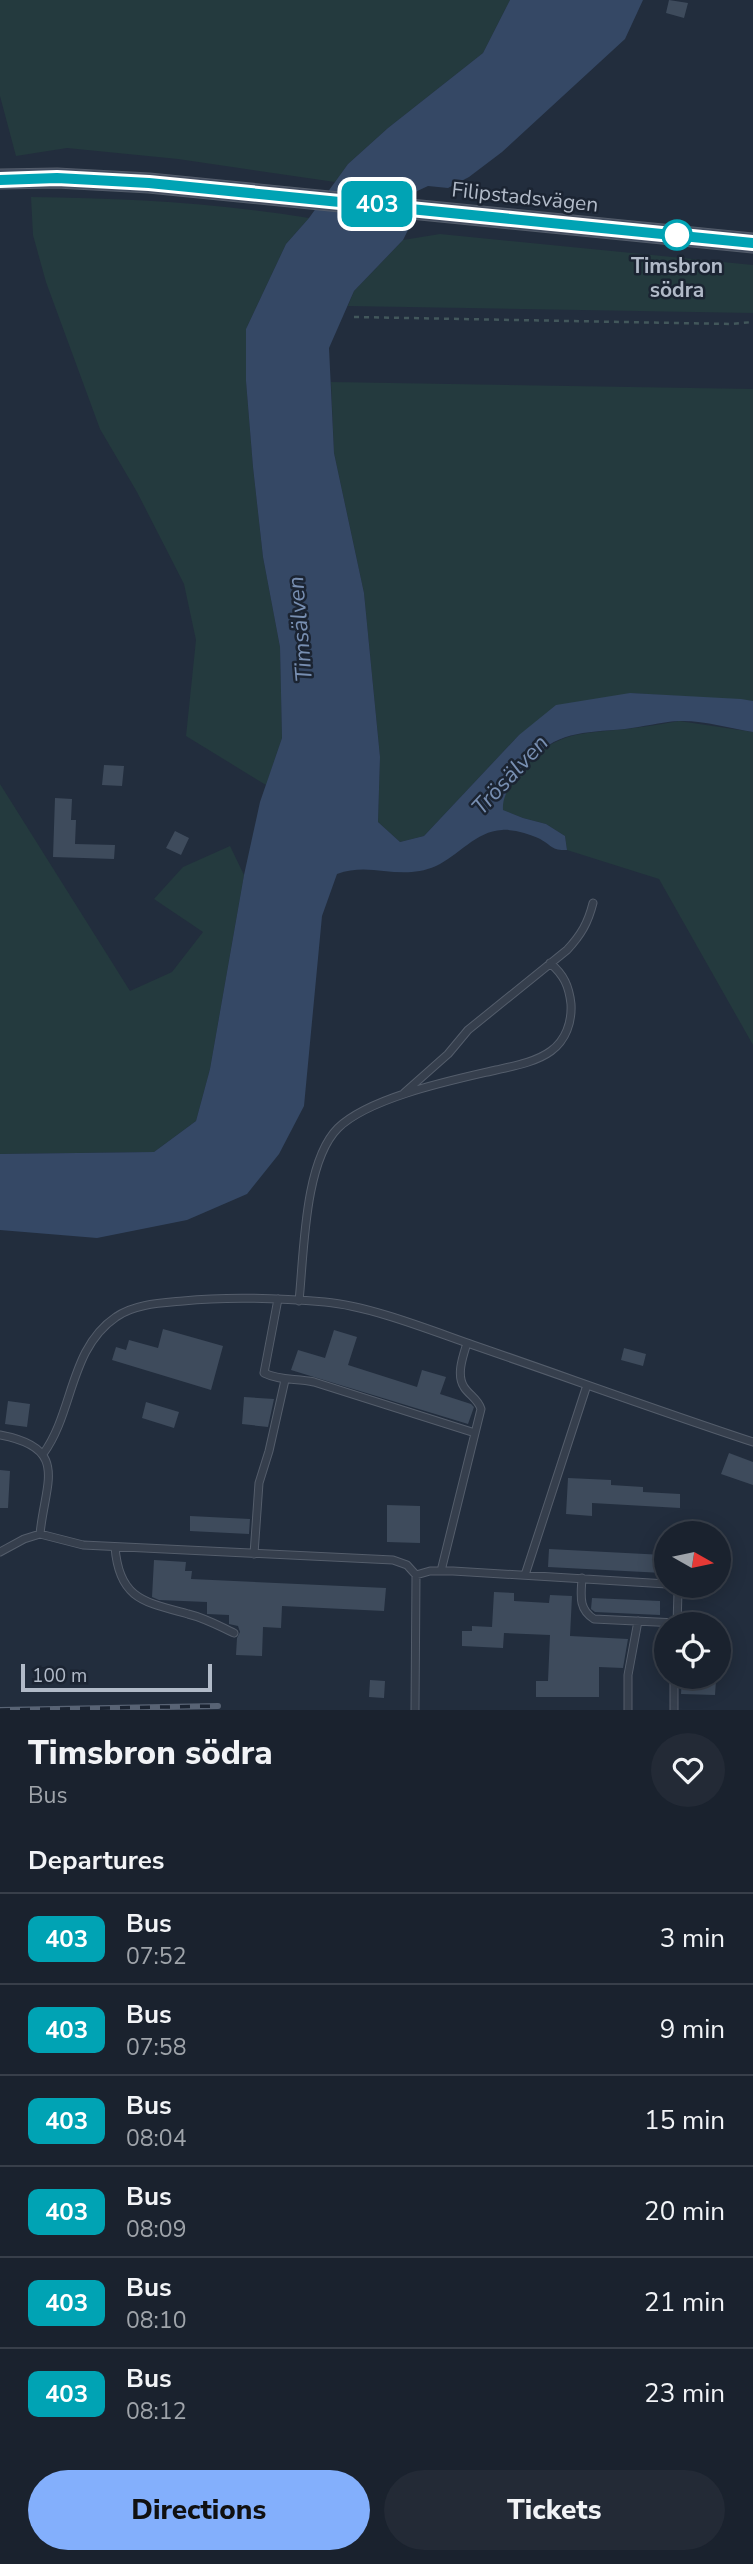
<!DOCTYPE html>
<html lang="en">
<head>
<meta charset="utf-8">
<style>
  body { margin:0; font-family:"Nunito Sans",sans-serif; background:#232a36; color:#f1f3f6; height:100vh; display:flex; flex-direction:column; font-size:26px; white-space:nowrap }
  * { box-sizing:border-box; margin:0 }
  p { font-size:23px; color:#9fa4aa }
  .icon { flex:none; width:38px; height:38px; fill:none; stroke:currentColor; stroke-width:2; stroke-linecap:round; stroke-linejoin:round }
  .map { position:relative; height:1710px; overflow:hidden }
  .sheet { display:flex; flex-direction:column; background:#1a222e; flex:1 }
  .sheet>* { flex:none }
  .badge { padding:0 14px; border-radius:10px; font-size:24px; line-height:46px }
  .needle { width:46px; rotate:99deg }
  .tools { position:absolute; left:654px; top:1521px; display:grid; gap:14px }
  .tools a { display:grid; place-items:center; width:77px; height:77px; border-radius:50%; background:#1a222e; box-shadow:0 4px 18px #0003,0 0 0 2px #383f4a; font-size:35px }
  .scale { position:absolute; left:21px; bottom:18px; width:191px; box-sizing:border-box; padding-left:7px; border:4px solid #b1bac8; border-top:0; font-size:19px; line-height:24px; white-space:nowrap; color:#b1bac8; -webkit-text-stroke:5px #1b2432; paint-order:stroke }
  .map>.badge { position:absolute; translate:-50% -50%; box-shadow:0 0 0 4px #fff }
  h2 { padding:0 28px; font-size:26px; line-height:63px }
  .round { display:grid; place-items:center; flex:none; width:74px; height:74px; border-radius:37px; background:#232a36 }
  .headline { display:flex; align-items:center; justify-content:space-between; height:119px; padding:0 28px }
  h1 { font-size:33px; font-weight:800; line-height:52px }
  .cta { display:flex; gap:14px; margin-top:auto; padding:14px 28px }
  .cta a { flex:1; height:80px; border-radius:42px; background:#83affc; color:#111; font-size:28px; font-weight:800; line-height:80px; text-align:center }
  .cta a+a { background:#232a36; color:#f1f3f6 }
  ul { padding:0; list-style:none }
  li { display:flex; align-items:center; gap:21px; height:91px; padding:0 28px; border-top:2px solid #383f4a }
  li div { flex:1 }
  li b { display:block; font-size:26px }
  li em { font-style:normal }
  li .badge { min-width:77px; font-weight:700; text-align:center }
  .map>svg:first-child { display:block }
  .green { fill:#243a3e }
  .water { fill:#354865 }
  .building { fill:#3e4b5c }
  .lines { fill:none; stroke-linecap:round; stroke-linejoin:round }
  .service-casing { stroke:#545d6b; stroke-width:9 }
  .secondary-casing { stroke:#545d6b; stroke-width:21 }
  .path { stroke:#42575b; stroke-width:2.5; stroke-dasharray:5 5; stroke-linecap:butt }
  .service { stroke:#363f4d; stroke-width:7 }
  .secondary { stroke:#444e60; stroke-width:19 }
  .rail-casing { stroke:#586374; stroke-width:6 }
  .rail { stroke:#1b2432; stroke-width:3.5; stroke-dasharray:10; stroke-linecap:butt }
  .line-casing { stroke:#fff; stroke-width:16 }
  .line { stroke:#00a3b4; stroke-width:10 }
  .stop-dot { fill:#fff; stroke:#00a3b4; stroke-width:3.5 }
  .labels { text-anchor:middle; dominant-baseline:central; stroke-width:5; stroke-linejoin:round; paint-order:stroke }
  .street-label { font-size:21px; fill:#b1bac8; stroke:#1b2432 }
  .stop-label { font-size:21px; font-weight:bold; fill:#b1bac8; stroke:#1b2432 }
  .water-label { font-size:23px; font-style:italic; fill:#788fb2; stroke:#1b2432 }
</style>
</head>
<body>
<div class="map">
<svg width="753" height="1710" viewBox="0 0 753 1710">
  <rect width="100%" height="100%" fill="#222d3d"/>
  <!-- green -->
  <path class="green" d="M 0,0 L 510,0 L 483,53 L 388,128 L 348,164 L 335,182 L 178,159 L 67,148 L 16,156 L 0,96 Z
    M 31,197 C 125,198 216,203 309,218 L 286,244 L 246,329 L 246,381 L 253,467 L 263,557 L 280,647 L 282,738 L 266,785 L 186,736 L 196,640 L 184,584 L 137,492 L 100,429 L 46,282 L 33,235 Z
    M 440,234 L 753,265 L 753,313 L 348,306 L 354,291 L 403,240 Z
    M 331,382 L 753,389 L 753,701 L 630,693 L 519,735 L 424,836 L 400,842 L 378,822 L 380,757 L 364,593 L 334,453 Z
    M 679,721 L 753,732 L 753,1045 L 659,879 L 567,850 L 565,836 L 546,824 L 523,818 L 502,810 C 502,796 509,788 517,777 C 551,732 575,734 626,729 C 644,727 662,724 679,721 Z
    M 0,784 L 130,991 L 172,972 L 203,932 L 154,899 L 183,867 L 230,846 L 244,875 L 210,1069 L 196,1121 L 154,1152 L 0,1154 Z"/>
  <!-- water -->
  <path class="water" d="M 510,0 L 643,0 L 625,39 L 502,152 L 469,177 L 448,188 L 428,186 L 413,193 L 410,226 L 403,240 L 354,291 L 329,348 L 334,453 L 364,593 L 380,757 L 378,822 L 400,842 L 424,836 L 519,735 L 556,705 L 630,693 L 741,699 L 753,701 L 753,732 C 729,728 703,720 678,721 C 660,722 643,727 625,729 C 579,733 551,731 520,773 C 511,785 502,795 503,810 L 523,818 L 546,824 L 565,836 L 567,850 C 551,851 551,844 538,838 C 529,834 513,829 502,830 C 476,831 458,856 436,866 C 399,882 372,861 337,874 L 322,916 L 304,1106 L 279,1154 L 247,1194 L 187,1220 L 97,1238 L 0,1230 L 0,1154 L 154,1152 L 196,1121 L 210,1069 L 244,875 L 260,802 L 282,738 L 280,647 L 263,557 L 253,467 L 246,381 L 246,329 L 286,244 L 309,218 L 348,164 L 388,128 L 483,53 Z"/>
  <!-- building -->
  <path class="building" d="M 669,0 L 688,3 L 684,18 L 666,13 Z
    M 104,765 L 124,766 L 122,786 L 102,785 Z
    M 55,798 L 72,799 L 71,820 L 76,820 L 75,844 L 115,845 L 114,859 L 53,857 Z
    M 175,831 L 189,838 L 181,855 L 166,848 Z
    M 163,1329 L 223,1346 L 211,1390 L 112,1360 L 116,1347 L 126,1350 L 129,1340 L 158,1348 Z
    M 334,1330 L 357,1337 L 348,1365 L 417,1387 L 422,1370 L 446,1377 L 440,1394 L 471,1404 L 474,1407 L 468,1424 L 291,1370 L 298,1350 L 325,1358 Z
    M 624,1348 L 646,1354 L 643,1366 L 621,1360 Z
    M 244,1397 L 274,1399 L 268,1427 L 242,1424 Z
    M 8,1401 L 30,1404 L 27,1427 L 5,1424 Z
    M 146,1402 L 179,1412 L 174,1428 L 142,1418 Z
    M 729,1453 L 753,1462 L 753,1485 L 721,1474 Z
    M 0,1470 L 10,1471 L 8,1508 L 0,1508 Z
    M 568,1478 L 611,1480 L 611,1485 L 643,1487 L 643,1492 L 680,1494 L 680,1508 L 592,1503 L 592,1516 L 566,1514 Z
    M 387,1505 L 420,1506 L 420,1543 L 387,1542 Z
    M 190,1516 L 250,1519 L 249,1534 L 190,1531 Z
    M 549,1549 L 664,1555 L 663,1573 L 548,1567 Z
    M 154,1560 L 186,1562 L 185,1571 L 192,1571 L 191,1579 L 386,1588 L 384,1611 L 282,1606 L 281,1628 L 263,1627 L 262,1656 L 236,1655 L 237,1638 L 240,1632 L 238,1626 L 229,1624 L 229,1615 L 207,1614 L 207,1602 L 159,1600 L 152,1597 Z
    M 494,1592 L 514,1593 L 514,1601 L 549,1603 L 550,1595 L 572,1596 L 570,1636 L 628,1639 L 623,1668 L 599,1667 L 599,1697 L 536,1697 L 536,1681 L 548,1681 L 550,1635 L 504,1633 L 503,1648 L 462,1646 L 462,1631 L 472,1631 L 472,1626 L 492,1627 Z
    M 592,1598 L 660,1601 L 660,1615 L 595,1612 L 591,1609 Z
    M 682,1678 L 716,1680 L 715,1695 L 681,1694 Z
    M 370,1680 L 385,1681 L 384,1698 L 369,1697 Z"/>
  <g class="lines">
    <defs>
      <path id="service" d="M 404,1093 L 448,1054 L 468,1030 L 567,950 C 581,935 588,923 593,903
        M 278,1299 L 264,1373 C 280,1381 296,1378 314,1382 L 475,1433
        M 299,1301 C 304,1254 304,1162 338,1128 C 370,1097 453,1080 496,1070 C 514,1066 536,1062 551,1051 C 566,1040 572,1022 571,1004 C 569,986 564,975 550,963
        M 0,1435 C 70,1448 45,1482 40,1534
        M 43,1454 C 74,1412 69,1349 116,1317 C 134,1304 161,1303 183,1301 C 230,1296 278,1298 325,1302 C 370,1306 430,1330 473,1345 C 566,1377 659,1411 753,1442
        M 115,1547 C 119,1599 144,1602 188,1614 C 205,1618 219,1626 234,1633
        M 0,1552 L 24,1539 L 40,1534 L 83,1545 L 393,1560 L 407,1565 L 416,1575 L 415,1710
        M 254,1554 L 259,1483 L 269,1451 L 285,1380
        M 441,1571 L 481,1409 C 478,1399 469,1395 464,1387 C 456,1375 463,1356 467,1343
        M 416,1575 L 430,1571 L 453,1571 L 667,1584
        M 525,1575 L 587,1385
        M 582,1578 C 581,1595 578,1609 594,1619 L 677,1623
        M 670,1586 L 678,1592 L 677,1624
        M 674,1676 L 674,1710
        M 628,1710 L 628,1675 L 638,1621"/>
      <path id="secondary" d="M 0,179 L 57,178 L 149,183 L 753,243"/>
    </defs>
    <!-- service casing -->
    <use href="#service" class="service-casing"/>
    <!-- secondary casing -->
    <use href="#secondary" class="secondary-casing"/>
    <!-- path -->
    <path class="path" d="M 354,317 L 731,324 L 753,322"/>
    <!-- service -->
    <use href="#service" class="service"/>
    <!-- secondary -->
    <use href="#secondary" class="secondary"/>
    <defs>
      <path id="rail" d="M 0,1710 L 218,1706"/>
    </defs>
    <!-- rail casing -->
    <use href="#rail" class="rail-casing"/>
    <!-- rail -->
    <use href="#rail" class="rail"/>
  </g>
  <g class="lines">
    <defs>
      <path id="line" d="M 0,180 L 57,178 L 149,183 L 753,243"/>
    </defs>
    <!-- line casing -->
    <use href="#line" class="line-casing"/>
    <!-- line -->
    <use href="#line" class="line"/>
  </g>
  <!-- markers -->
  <circle class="stop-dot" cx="677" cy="235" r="14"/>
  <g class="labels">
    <!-- street labels -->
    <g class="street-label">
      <text transform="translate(525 197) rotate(6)">Filipstadsvägen</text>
    </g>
    <!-- stop labels -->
    <g class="stop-label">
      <text x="677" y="266">Timsbron<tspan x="677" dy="24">södra</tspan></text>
    </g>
    <!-- water labels -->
    <g class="water-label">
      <text transform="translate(300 629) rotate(-95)">Timsälven</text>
      <text transform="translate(510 775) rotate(-47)">Trösälven</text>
    </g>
  </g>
</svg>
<div class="tools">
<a><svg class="needle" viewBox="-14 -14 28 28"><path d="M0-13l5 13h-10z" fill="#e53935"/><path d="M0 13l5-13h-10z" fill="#9fa4aa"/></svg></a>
<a><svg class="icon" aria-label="locate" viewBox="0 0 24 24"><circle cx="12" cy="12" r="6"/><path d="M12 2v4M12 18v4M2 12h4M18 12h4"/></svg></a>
</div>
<div class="scale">100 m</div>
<b class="badge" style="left:377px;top:204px;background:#00a3b4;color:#fff">403</b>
</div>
<section class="sheet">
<div class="headline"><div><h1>Timsbron södra</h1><p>Bus</p></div><a class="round"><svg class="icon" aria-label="heart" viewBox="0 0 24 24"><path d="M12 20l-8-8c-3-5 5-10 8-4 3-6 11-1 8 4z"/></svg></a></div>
<h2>Departures</h2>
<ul>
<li><span class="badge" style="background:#00a3b4;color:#fff">403</span><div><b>Bus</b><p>07:52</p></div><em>3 min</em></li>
<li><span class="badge" style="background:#00a3b4;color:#fff">403</span><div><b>Bus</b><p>07:58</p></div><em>9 min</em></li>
<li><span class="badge" style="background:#00a3b4;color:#fff">403</span><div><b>Bus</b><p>08:04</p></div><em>15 min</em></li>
<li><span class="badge" style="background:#00a3b4;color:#fff">403</span><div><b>Bus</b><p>08:09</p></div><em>20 min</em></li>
<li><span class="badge" style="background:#00a3b4;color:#fff">403</span><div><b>Bus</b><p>08:10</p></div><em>21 min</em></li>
<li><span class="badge" style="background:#00a3b4;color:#fff">403</span><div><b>Bus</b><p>08:12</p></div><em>23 min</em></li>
</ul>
<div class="cta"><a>Directions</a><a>Tickets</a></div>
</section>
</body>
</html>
